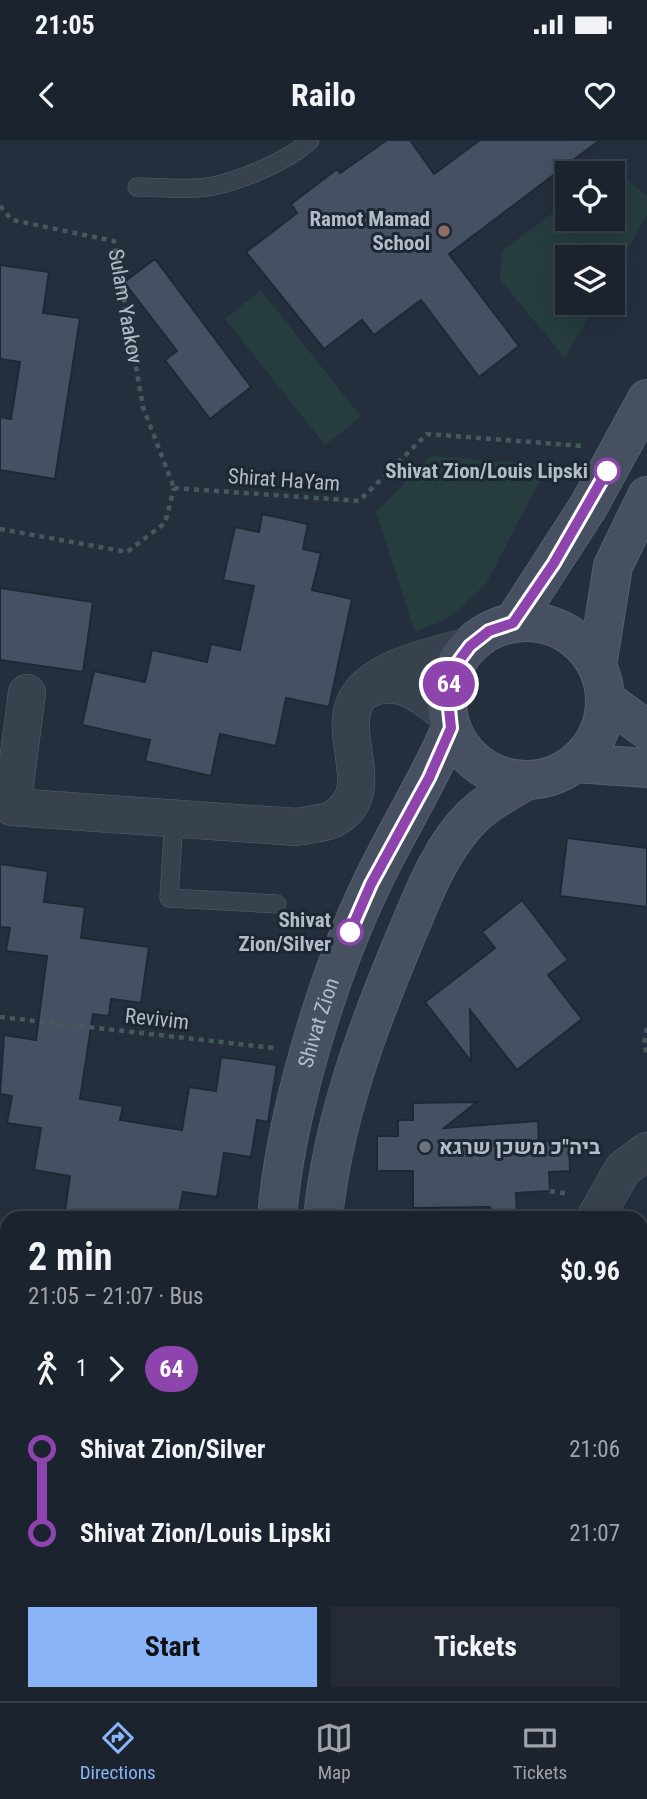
<!DOCTYPE html>
<html lang="en">
<head>
<meta charset="utf-8">
<style>
  body { margin:0; font-family:"Roboto Condensed",Heebo,sans-serif; background:#242b36; color:#f1f3f6; height:100vh; display:flex; flex-direction:column; font-size:26px; white-space:nowrap }
  * { box-sizing:border-box; margin:0 }
  p { font-size:23px; color:#a0a4aa }
  .icon { flex:none; width:38px; height:38px; fill:none; stroke:currentColor; stroke-width:2; stroke-linecap:round; stroke-linejoin:round }
  .map { position:relative; flex:1; overflow:hidden }
  .details { position:absolute; left:0px; top:1071px; width:648px; height:490px; display:flex; flex-direction:column; background:#1b232e; border-radius:21px 21px 0 0; box-shadow:0 7px 28px #0002,0 0 0 2px #39404a }
  .details>* { flex:none }
  .badge { padding:0 14px; border-radius:23px; font-size:24px; line-height:46px }
  .buttons { position:absolute; left:555px; top:21px; display:grid; gap:14px }
  .buttons a { display:grid; place-items:center; width:70px; height:70px; border-radius:0px; background:#1b232e; box-shadow:0 7px 28px #0002,0 0 0 2px #39404a; font-size:35px }
  .map>.badge { position:absolute; translate:-50% -50%; box-shadow:0 0 0 4px #fff }
  .legs { display:flex; align-items:center; gap:10px; height:77px; padding:0 28px; font-size:23px }
  .legs p { margin-inline-start:auto }
  .headline { display:flex; align-items:center; justify-content:space-between; height:119px; padding:0 28px }
  h1 { font-size:38px; font-weight:700; line-height:52px }
  .button { display:flex; gap:14px; margin-top:auto; padding:14px 28px }
  .button a { flex:1; height:80px; border-radius:0px; background:#8ab4f8; color:#111; font-size:28px; font-weight:700; line-height:80px; text-align:center }
  .button a+a { background:#242b36; color:#f1f3f6 }
  ul { padding:0 28px; list-style:none }
  li { display:flex; align-items:center; gap:24px; height:84px; font-size:26px }
  li i { display:grid; place-items:center; width:10px; height:100%; margin:0 9px; background:currentColor }
  li i::after { content:''; width:18px; height:18px; margin:-9px; border:5px solid; border-radius:50%; background:#1b232e }
  li p { margin-inline-start:auto }
  li:first-child i { background:linear-gradient(#0000 50%,currentColor 0) }
  li:last-child i { background:linear-gradient(currentColor 50%,#0000 0) }
  .status { display:flex; justify-content:space-between; align-items:center; height:49px; padding:0 35px; background:#1b232e; direction:ltr }
  .status svg { height:19px; fill:currentColor }
  header { display:flex; justify-content:space-between; align-items:center; height:91px; padding:0 28px; background:#1b232e; font-size:32px; font-weight:700 }
  .tab-bar { display:flex; justify-content:space-around; align-items:center; height:98px; border-top:2px solid #39404a; background:#1b232e; font-size:19px; color:#a0a4aa }
  .tab-bar a { display:grid; justify-items:center; gap:4px }
  .tab-bar .selected { color:#8ab4f8 }
  .map>svg:first-child { display:block }
  .green { fill:#263c3f }
  .building { fill:#455162; stroke:#1f2835; stroke-width:2 }
  .lines { fill:none; stroke-linecap:round; stroke-linejoin:round }
  .lane-casing { stroke:#565f6c; stroke-width:19 }
  .street-casing { stroke:#565f6c; stroke-width:38 }
  .secondary-casing { stroke:#565f6c; stroke-width:40 }
  .path { stroke:#44595c; stroke-width:4.5; stroke-dasharray:5 5; stroke-linecap:butt }
  .lane { stroke:#38414e; stroke-width:18 }
  .street { stroke:#38414e; stroke-width:37 }
  .secondary { stroke:#465061; stroke-width:38 }
  .line-1-casing { stroke:#fff; stroke-width:16 }
  .line-1 { stroke:#8e44ad; stroke-width:10 }
  .education-dot { fill:#8d6e63; stroke:#1d2633; stroke-width:2.5 }
  .stop-1-dot { fill:#fff; stroke:#8e44ad; stroke-width:3.5 }
  .worship-dot { fill:#6b7280; stroke:#1d2633; stroke-width:2.5 }
  .labels { text-anchor:middle; dominant-baseline:central; stroke-width:6; stroke-linejoin:round; paint-order:stroke }
  .poi-label { font-size:21px; font-weight:bold; fill:#b4bcc9; stroke:#1d2633; text-anchor:end }
  .street-label { font-size:21px; fill:#b4bcc9; stroke:#1d2633 }
  .stop-label { font-size:21px; font-weight:bold; fill:#b4bcc9; stroke:#1d2633; text-anchor:end }
</style>
</head>
<body>
<div class="status"><b>21:05</b><svg viewBox="0 0 49 12"><path d="M0 12V9h3v3zM5 12V6h3v6zM10 12V3h3v9zM15 12V0h3v12zM26 1h20v11H26zM47 4h2v5h-2z"/></svg></div>
<header><svg class="icon" aria-label="back" viewBox="0 0 24 24"><path d="M15 5l-7 7 7 7"/></svg>Railo<svg class="icon" aria-label="heart" viewBox="0 0 24 24"><path d="M12 20l-8-8c-3-5 5-10 8-4 3-6 11-1 8 4z"/></svg></header>
<div class="map">
<svg width="647" height="1561" viewBox="0 0 647 1561">
  <rect width="100%" height="100%" fill="#242f3e"/>
  <!-- green -->
  <path class="green" d="M 613,28 L 647,56 L 647,75 L 613,135 L 612,117 L 567,117 L 567,163 L 596,163 L 565,218 L 500,140 L 502,111 L 567,62 L 567,79 L 612,79 L 612,33 L 605,33 Z
    M 261,150 L 361,277 L 325,305 L 225,179 Z
    M 431,316 L 548,325 L 486,444 L 450,477 L 415,492 L 376,372 Z
    M 354,1554 L 525,1554 L 522,1561 L 353,1561 Z"/>
  <!-- building -->
  <path class="building" d="M 387,0 L 410,0 L 434,34 L 480,0 L 600,0 L 449,114 L 519,206 L 479,237 L 421,160 L 374,195 L 362,180 L 324,209 L 246,112 L 297,73 L 291,64 L 337,29 L 340,33 Z
    M 155,119 L 251,247 L 210,279 L 165,220 L 177,211 L 124,142 Z
    M 0,125 L 49,132 L 43,173 L 80,178 L 55,339 L 0,330 L 0,277 L 11,279 L 20,222 L 0,219 Z
    M 262,374 L 308,384 L 303,409 L 321,413 L 312,450 L 352,459 L 329,567 L 286,558 L 276,606 L 220,594 L 211,636 L 145,621 L 150,600 L 82,585 L 94,531 L 145,542 L 152,510 L 207,522 L 211,504 L 240,510 L 254,446 L 223,440 L 235,387 L 259,392 Z
    M 0,448 L 93,462 L 83,532 L 0,520 Z
    M 567,698 L 647,708 L 647,767 L 560,756 Z
    M 0,724 L 48,731 L 44,762 L 85,767 L 81,798 L 149,807 L 141,863 L 111,859 L 109,876 L 93,874 L 80,959 L 123,966 L 120,980 L 182,990 L 189,947 L 216,951 L 221,917 L 277,925 L 268,982 L 257,980 L 251,1017 L 224,1013 L 217,1057 L 183,1052 L 178,1078 L 64,1078 L 70,1036 L 34,1030 L 41,988 L 7,983 L 12,956 L 0,954 L 4,895 L 36,900 L 47,816 L 6,811 L 10,788 L 0,787 Z
    M 522,760 L 568,820 L 548,835 L 582,879 L 517,930 L 470,870 L 471,921 L 425,862 L 495,808 L 482,792 Z
    M 477,962 L 444,988 L 538,981 L 539,1002 L 569,1000 L 570,1031 L 549,1032 L 550,1051 L 516,1053 L 517,1071 L 491,1073 L 490,1067 L 413,1068 L 413,1031 L 377,1031 L 377,996 L 398,996 L 398,980 L 413,980 L 413,963 Z"/>
  <g class="lines">
    <defs>
      <path id="lane" d="M 137,47 C 157,47 177,49 197,48 C 228,47 288,22 310,0
        M 174,678 L 169,758 L 277,764"/>
      <path id="street" d="M 365,551 C 397,533 423,555 447,575
        M 27,553 L 12,667 L 296,687 C 307,685 323,684 333,679 C 379,654 340,603 354,565 C 368,528 436,515 470,506
        M 595,1078 L 623,1029 L 647,1011
        M 0,1118 L 7,1119
        M 0,1216 L 7,1217
        M 640,1236 L 647,1243
        M 640,1367 L 647,1357
        M 568,1554 L 580,1561"/>
      <g id="secondary">
        <circle cx="526" cy="561" r="79"/>
        <path d="M 513,483 L 588,367 L 647,259"/>
        <path d="M 597,526 L 613,426 L 647,356"/>
        <path d="M 605,559 L 647,590"/>
        <path d="M 575,623 L 647,628"/>
        <path id="s2" d="M 277,1078 C 285,976 327,837 371,745 C 396,692 428,642 451,588"/>
        <path d="M 323,1078 C 333,979 367,889 405,798 C 423,756 439,710 472,677 C 487,662 507,652 525,641"/>
        <path d="M 269,1561 L 269,1554"/>
        <path d="M 312,1561 L 312,1554"/>
      </g>
    </defs>
    <!-- lane casing -->
    <use href="#lane" class="lane-casing"/>
    <!-- street casing -->
    <use href="#street" class="street-casing"/>
    <!-- secondary casing -->
    <use href="#secondary" class="secondary-casing"/>
    <!-- path -->
    <g class="path">
      <path id="s1" d="M 0,66 L 12,80 L 114,101 L 143,267 L 174,348"/>
      <path d="M 174,348 L 359,361 L 427,294 L 583,306"/>
      <path d="M 0,389 L 127,412 L 165,383 L 174,348"/>
      <path d="M 0,877 L 274,908"/>
      <path d="M 647,888 L 644,904 L 647,914"/>
      <path d="M 473,1019 L 500,1015"/>
      <path d="M 550,1051 L 570,1054"/>
      <path d="M 0,1454 L 7,1455"/>
    </g>
    <!-- lane -->
    <use href="#lane" class="lane"/>
    <!-- street -->
    <use href="#street" class="street"/>
    <!-- secondary -->
    <use href="#secondary" class="secondary"/>
  </g>
  <g class="lines">
    <defs>
      <path id="line-1" d="M 350,792 L 371,744 L 429,638 L 451,588 L 447,550 L 455,526 L 470,506 L 489,491 L 513,483 L 554,423 L 607,331"/>
    </defs>
    <!-- line-1 casing -->
    <use href="#line-1" class="line-1-casing"/>
    <!-- line-1 -->
    <use href="#line-1" class="line-1"/>
  </g>
  <!-- markers -->
  <circle class="education-dot" cx="444" cy="91" r="7"/>
  <g class="stop-1-dot">
    <circle cx="607" cy="331" r="12"/>
    <circle cx="350" cy="792" r="12"/>
  </g>
  <circle class="worship-dot" cx="425" cy="1007" r="7"/>
  <g class="labels">
    <!-- poi labels -->
    <g class="poi-label">
      <text x="430" y="79">Ramot Mamad<tspan x="430" dy="24">School</tspan></text>
      <text x="439" y="1007" text-anchor="start">ביה"כ משכן שרגא</text>
    </g>
    <!-- street labels -->
    <g class="street-label">
      <text stroke="none"><textPath href="#s1" startOffset="189">Sulam Yaakov</textPath></text>
      <text transform="translate(284 340) rotate(4)">Shirat HaYam</text>
      <text transform="translate(157 879) rotate(6)">Revivim</text>
      <text stroke="none"><textPath href="#s2" startOffset="200">Shivat Zion</textPath></text>
    </g>
    <!-- stop labels -->
    <g class="stop-label">
      <text x="588" y="331">Shivat Zion/Louis Lipski</text>
      <text x="331" y="780">Shivat<tspan x="331" dy="24">Zion/Silver</tspan></text>
    </g>
  </g>
</svg>
<div class="buttons">
<a><svg class="icon" aria-label="locate" viewBox="0 0 24 24"><circle cx="12" cy="12" r="6"/><path d="M12 2v4M12 18v4M2 12h4M18 12h4"/></svg></a>
<a><svg class="icon" aria-label="layers" viewBox="0 0 24 24"><path d="M12 4l9 5-9 5-9-5zM3 14l9 5 9-5"/></svg></a>
</div>
<b class="badge" style="left:449px;top:544px;background:#8e44ad;color:#fff">64</b>
<section class="details">
<div class="headline"><div><h1>2 min</h1><p>21:05 – 21:07 · Bus</p></div><b>$0.96</b></div>
<div class="legs"><svg class="icon" aria-label="walk" viewBox="0 0 24 24"><circle cx="13" cy="4" r="2"/><path d="M13 8l-2 6 4 7M11 14l-3 7M7 12l3-4h3l4 4"/></svg>1<svg class="icon" aria-label="forward" viewBox="0 0 24 24"><path d="M9 5l7 7-7 7"/></svg><b class="badge" style="background:#8e44ad;color:#fff">64</b></div>
<ul>
<li><i style="color:#8e44ad"></i><b>Shivat Zion/Silver</b><p>21:06</p></li>
<li><i style="color:#8e44ad"></i><b>Shivat Zion/Louis Lipski</b><p>21:07</p></li>
</ul>
<div class="button"><a>Start</a><a>Tickets</a></div>
</section>
</div>
<nav class="tab-bar">
<a class="selected"><svg class="icon" aria-label="directions" viewBox="0 0 24 24"><path d="M12 3l9 9-9 9-9-9zM9 14v-3h6M13 9l2 2-2 2"/></svg>Directions</a>
<a><svg class="icon" aria-label="map" viewBox="0 0 24 24"><path d="M3 6l6-2 6 2 6-2v14l-6 2-6-2-6 2zM9 4v14M15 6v14"/></svg>Map</a>
<a><svg class="icon" aria-label="tickets" viewBox="0 0 24 24"><path d="M3 7h18v10H3zM15 7v10"/></svg>Tickets</a>
</nav>
</body>
</html>
